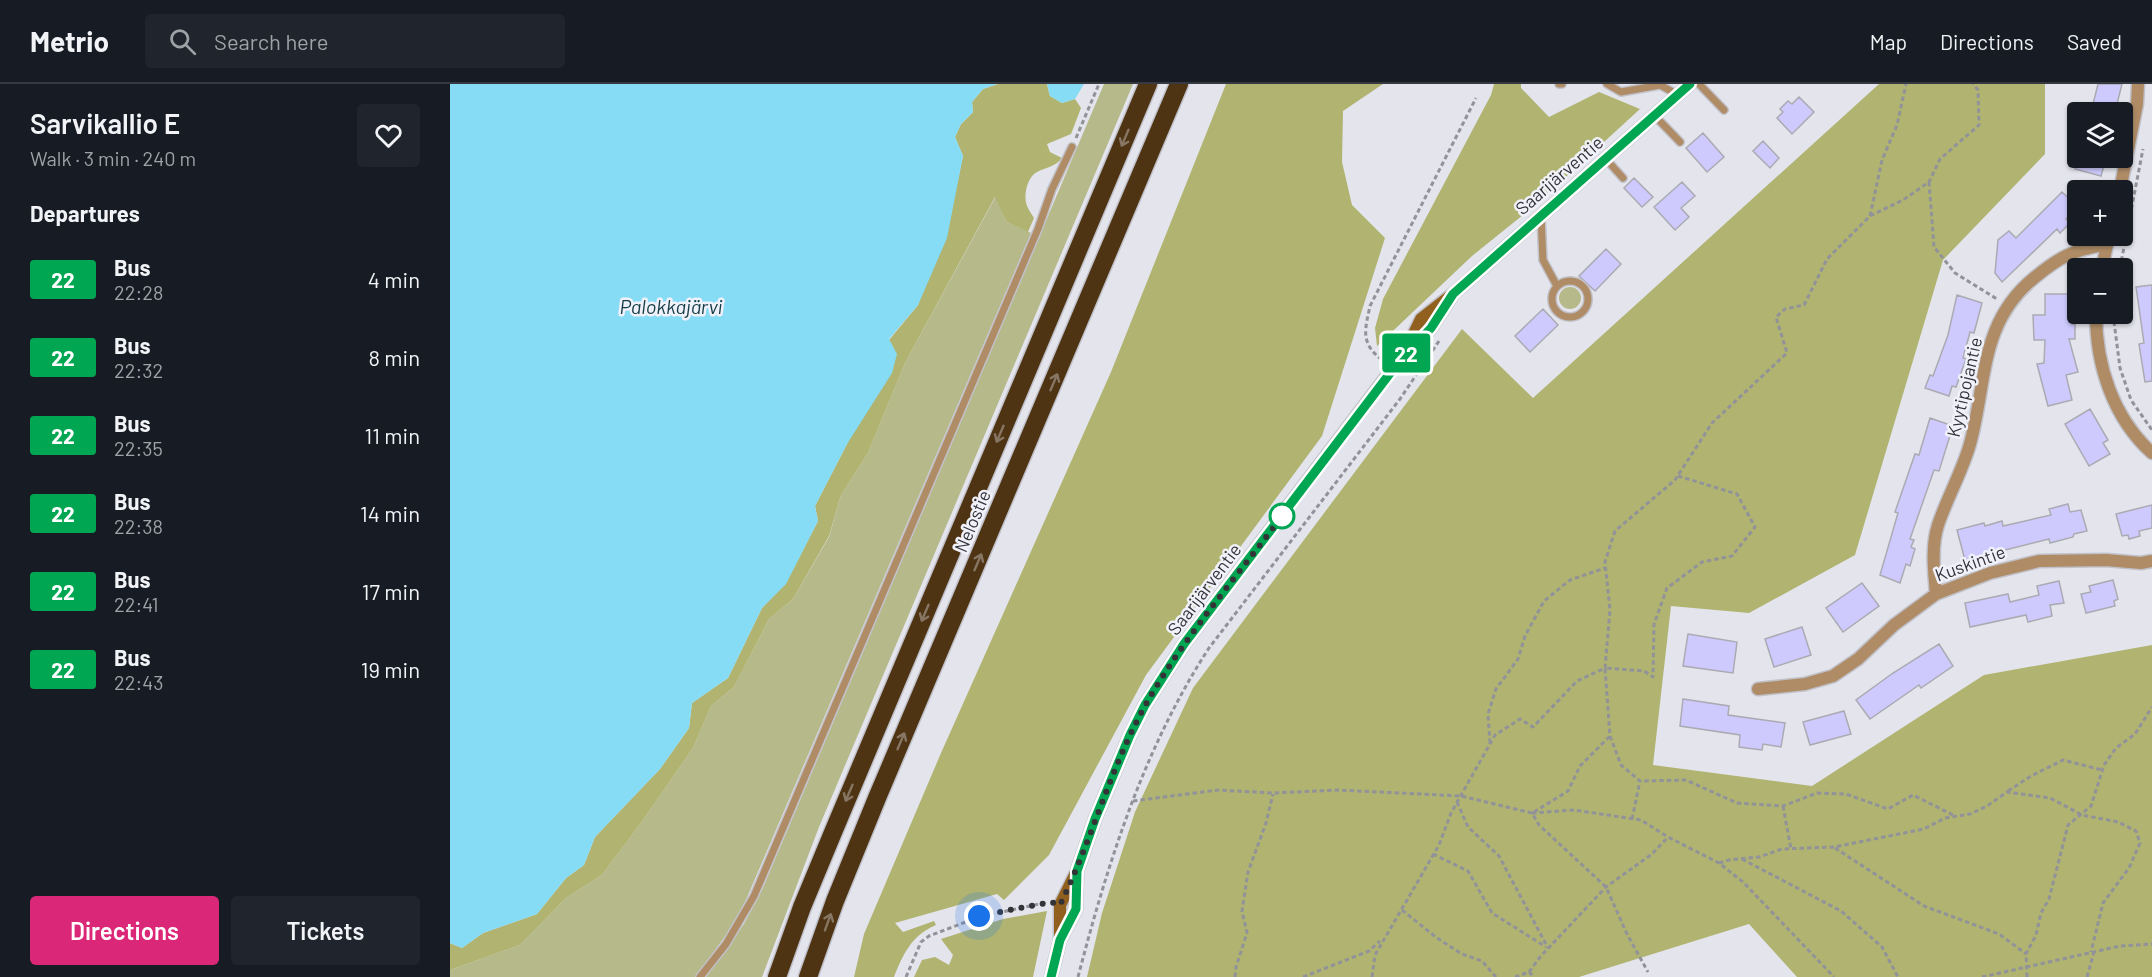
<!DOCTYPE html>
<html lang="en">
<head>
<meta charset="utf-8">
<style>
  body { margin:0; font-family:Barlow,sans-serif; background:#20242c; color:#f1f3f6; height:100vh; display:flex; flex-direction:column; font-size:22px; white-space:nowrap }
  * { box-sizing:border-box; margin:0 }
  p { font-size:20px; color:#9ea1a6 }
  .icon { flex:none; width:33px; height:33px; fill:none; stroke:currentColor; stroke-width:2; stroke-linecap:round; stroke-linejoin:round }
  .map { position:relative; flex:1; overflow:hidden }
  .drawer { display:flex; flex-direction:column; background:#171b24; width:450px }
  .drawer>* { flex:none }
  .badge { padding:0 12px; border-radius:4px; font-size:21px; line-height:39px }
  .buttons { position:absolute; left:1617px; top:18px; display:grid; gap:12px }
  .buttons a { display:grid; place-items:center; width:66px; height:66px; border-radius:6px; background:#171b24; box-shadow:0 2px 4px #0004; font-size:30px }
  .you { position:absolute; width:30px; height:30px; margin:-15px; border:4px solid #fff; border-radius:50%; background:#1a73e8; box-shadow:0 0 0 9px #1a73e833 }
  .map>.badge { position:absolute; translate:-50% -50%; box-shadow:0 0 0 3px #fff }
  h2 { padding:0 30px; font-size:22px; line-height:54px }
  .round { display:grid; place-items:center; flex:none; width:63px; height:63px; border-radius:6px; background:#20242c }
  .overview { display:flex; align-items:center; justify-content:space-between; height:102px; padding:0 30px }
  h1 { font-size:28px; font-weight:600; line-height:45px }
  .cta { display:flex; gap:12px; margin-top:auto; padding:12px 30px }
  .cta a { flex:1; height:69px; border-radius:6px; background:#db2777; color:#fff; font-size:24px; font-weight:600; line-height:69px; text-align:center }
  .cta a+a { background:#20242c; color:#f1f3f6 }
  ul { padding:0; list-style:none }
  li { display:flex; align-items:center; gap:18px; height:78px; padding:0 30px }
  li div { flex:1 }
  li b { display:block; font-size:22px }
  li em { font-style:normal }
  li .badge { min-width:66px; font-weight:700; text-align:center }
  header { display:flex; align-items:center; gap:36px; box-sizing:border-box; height:84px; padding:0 30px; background:#171b24; border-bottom:2px solid #363941 }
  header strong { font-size:28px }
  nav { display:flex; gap:33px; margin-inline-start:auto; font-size:21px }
  .search { width:420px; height:54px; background:#20242c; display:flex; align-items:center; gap:15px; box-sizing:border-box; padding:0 21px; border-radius:6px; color:#9ea1a6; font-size:22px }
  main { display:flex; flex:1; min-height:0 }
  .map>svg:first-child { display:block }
  .green { fill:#b6b98a }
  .forest { fill:#b0b470 }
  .water { fill:#86dcf5 }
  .building { fill:#cecafe; stroke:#abaab3; stroke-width:1.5 }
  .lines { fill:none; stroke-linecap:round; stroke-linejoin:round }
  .service-casing { stroke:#c1c1c9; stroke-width:10 }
  .minor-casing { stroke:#c1c1c9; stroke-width:15 }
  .secondary-casing { stroke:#c1c1c9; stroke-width:15 }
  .motorway-casing { stroke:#c1c1c9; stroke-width:21 }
  .path { stroke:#929299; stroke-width:3; stroke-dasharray:4.5 3; stroke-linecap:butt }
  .service { stroke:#af8c66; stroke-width:7 }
  .minor { stroke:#af8c66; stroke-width:12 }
  .secondary { stroke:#92601e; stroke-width:12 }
  .motorway { stroke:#4e3413; stroke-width:18 }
  .oneway { stroke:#877664 }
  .line-casing { stroke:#fff; stroke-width:14 }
  .line { stroke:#00a651; stroke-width:9 }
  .walk { stroke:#343438; stroke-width:6; stroke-dasharray:0 10.8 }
  .stop-dot { fill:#fff; stroke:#00a651; stroke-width:3 }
  .labels { text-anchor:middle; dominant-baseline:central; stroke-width:5; stroke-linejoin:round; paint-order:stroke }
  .street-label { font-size:18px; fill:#343438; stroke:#f1f1fa }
  .water-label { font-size:20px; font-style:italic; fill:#143c47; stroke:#f1f1fa }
</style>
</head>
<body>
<header>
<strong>Metrio</strong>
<div class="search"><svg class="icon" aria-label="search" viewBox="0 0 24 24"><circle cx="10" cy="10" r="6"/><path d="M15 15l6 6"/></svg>Search here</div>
<nav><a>Map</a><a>Directions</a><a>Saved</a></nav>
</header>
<main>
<section class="drawer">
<div class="overview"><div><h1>Sarvikallio E</h1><p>Walk · 3 min · 240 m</p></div><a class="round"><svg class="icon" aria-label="heart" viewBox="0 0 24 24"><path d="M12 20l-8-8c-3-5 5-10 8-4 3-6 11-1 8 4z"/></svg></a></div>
<h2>Departures</h2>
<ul>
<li><span class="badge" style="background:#00a651;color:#fff">22</span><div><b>Bus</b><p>22:28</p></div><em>4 min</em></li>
<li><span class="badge" style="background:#00a651;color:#fff">22</span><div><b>Bus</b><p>22:32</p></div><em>8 min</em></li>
<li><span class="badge" style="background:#00a651;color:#fff">22</span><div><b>Bus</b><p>22:35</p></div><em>11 min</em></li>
<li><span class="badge" style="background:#00a651;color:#fff">22</span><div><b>Bus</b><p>22:38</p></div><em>14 min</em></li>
<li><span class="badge" style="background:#00a651;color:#fff">22</span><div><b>Bus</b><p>22:41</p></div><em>17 min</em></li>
<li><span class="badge" style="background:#00a651;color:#fff">22</span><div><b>Bus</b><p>22:43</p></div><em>19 min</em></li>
</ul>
<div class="cta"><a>Directions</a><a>Tickets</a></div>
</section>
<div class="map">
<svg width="1702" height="893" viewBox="0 0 1702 893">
  <rect width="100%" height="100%" fill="#e4e4ed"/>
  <!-- green -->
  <path class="green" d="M 654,0 L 683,0 L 369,743 L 312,893 L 255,893 L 294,840 L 312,806 Z
    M 546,112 L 557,138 L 581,149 L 296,816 L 283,841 L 246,893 L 0,893 L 0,886 L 70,861 L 116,814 L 152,791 L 191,739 L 243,664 L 261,622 L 284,603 L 319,535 L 343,515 L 379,453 L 391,411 L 418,369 L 455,279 Z
    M1109 214a11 11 0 1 1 22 0a11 11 0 1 1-22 0Z"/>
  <!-- forest -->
  <path class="forest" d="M 548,0 L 597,0 L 600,12 L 612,19 L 625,15 L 631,24 L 621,50 L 597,60 L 600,68 L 612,74 C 605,83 597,83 587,88 C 577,93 573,112 577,122 C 579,126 582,131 584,134 L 578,148 L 557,138 L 545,113 L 455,279 L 418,369 L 391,411 L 379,452 L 343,515 L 319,535 L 284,603 L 261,622 L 243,664 L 191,739 L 152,791 L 116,814 L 70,861 L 0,886 L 0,859 L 12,864 L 33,849 L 87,830 L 116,794 L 134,781 L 145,753 L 210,685 L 239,644 L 242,619 L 278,594 L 312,524 L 336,499 L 368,437 L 365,422 L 397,360 L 439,256 L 468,221 L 505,110 L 513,72 L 505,53 L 511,40 L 523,28 L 522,18 L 533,5 Z
    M 776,0 L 933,0 L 893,27 L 892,78 L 902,121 L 935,154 L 872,352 L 696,591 L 599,771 L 554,816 L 547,810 L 445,839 L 453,848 L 484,837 L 486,841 C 462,851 453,870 444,893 L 404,893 L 414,850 L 491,669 L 661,288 Z
    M 1044,0 L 1071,0 L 1071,4 L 1099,33 L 1149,8 L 1190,25 L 1083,123 L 1022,172 L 927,262 L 925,244 L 933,215 L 1041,11 Z
    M 1429,0 L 1595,0 L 1595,70 L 1493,176 L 1405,471 L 1299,529 L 1221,522 L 1203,681 L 1362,702 L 1534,591 L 1702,561 L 1702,893 L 1347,893 L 1299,840 L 1129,893 L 637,893 L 652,829 L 685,728 L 743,604 L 1012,245 L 1083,314 Z
    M 597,827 L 583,893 L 464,893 L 472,876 L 485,873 L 499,881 L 503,871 L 491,855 L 553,835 Z"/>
  <!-- water -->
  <path class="water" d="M 0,0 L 547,0 L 533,5 L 522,18 L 523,28 L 511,40 L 505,53 L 513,72 L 497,154 L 468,221 L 439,255 L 447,270 L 442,289 L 397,360 L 365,422 L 368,437 L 336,500 L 312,524 L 278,594 L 242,619 L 239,644 L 210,685 L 145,753 L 134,781 L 116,794 L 87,830 L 33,849 L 12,864 L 0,859 Z
    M 597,0 L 634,0 L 625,15 L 612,19 L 600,12 Z"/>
  <!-- building -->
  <path class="building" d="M 1648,0 L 1672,0 L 1665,28 L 1641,28 Z
    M 1349,13 L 1364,28 L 1342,50 L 1327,34 L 1333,28 L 1330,25 L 1338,17 L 1342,20 Z
    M 1253,49 L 1274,73 L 1257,88 L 1236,64 Z
    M 1313,57 L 1329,74 L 1320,84 L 1303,67 Z
    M 1628,74 L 1656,74 L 1651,92 L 1625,85 Z
    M 1184,94 L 1203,113 L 1192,123 L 1174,104 Z
    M 1232,98 L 1245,112 L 1231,124 L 1239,133 L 1225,146 L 1204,123 Z
    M 1612,108 L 1628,123 L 1616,135 L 1620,139 L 1610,149 L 1607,145 L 1552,198 L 1545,189 L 1548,156 L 1559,147 L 1566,154 Z
    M 1156,165 L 1171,180 L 1145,207 L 1129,192 Z
    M 1702,201 L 1702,297 L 1695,298 L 1689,260 L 1694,259 L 1686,203 Z
    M 1595,210 L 1622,210 L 1622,240 L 1625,240 L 1625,255 L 1619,255 L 1628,288 L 1616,291 L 1622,316 L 1598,322 L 1587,280 L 1594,279 L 1595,256 L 1584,256 L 1583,231 L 1595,231 Z
    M 1507,211 L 1532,219 L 1524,249 L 1520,248 L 1513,274 L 1516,275 L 1506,303 L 1502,302 L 1499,312 L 1475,304 L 1480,291 L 1483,292 L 1498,251 Z
    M 1093,225 L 1108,241 L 1080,268 L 1065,252 Z
    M 1640,325 L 1658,356 L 1653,359 L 1660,370 L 1639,382 L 1615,340 Z
    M 1480,334 L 1503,342 L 1489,387 L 1484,386 L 1460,455 L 1464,456 L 1461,463 L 1465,465 L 1460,482 L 1456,480 L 1450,499 L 1430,491 L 1448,429 L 1445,428 L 1465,370 L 1469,371 Z
    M 1618,420 L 1620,428 L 1631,426 L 1637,447 L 1624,450 L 1623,453 L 1600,459 L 1599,455 L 1515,476 L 1507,446 L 1534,439 L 1535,442 L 1552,437 L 1553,442 L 1601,431 L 1599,425 Z
    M 1702,421 L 1702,444 L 1689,447 L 1690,452 L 1679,455 L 1678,451 L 1672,452 L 1666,430 Z
    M 1663,496 L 1668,515 L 1664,517 L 1665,522 L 1636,529 L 1631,510 L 1641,508 L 1639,502 Z
    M 1609,497 L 1614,519 L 1600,521 L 1602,532 L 1578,538 L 1576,531 L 1520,543 L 1515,519 L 1558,510 L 1560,518 L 1589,511 L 1587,502 Z
    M 1412,499 L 1429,522 L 1393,548 L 1376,524 Z
    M 1352,543 L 1361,571 L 1324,583 L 1315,555 Z
    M 1238,550 L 1287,558 L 1283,589 L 1233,582 Z
    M 1489,560 L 1503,582 L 1471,604 L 1469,601 L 1420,635 L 1406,616 L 1443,589 Z
    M 1233,615 L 1279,622 L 1278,631 L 1335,639 L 1331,663 L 1313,660 L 1312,666 L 1289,663 L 1290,651 L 1230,642 Z
    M 1394,627 L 1401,650 L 1360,661 L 1353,638 Z"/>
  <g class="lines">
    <defs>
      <path id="service" d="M 1109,0 L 1112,0
        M 1157,0 L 1171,8 L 1210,1 L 1228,11
        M 1249,0 L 1274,26
        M 1204,31 L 1230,58
        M 1155,74 L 1173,94
        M 1091,131 L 1093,176 L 1107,202
        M1102 215a18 18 0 1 1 36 0a18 18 0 1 1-36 0Z
        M 250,893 L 276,860 L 304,812 L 588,145 L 602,105 L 622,63"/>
      <path id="minor" d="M 1670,106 L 1687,20 L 1688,0
        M 1652,184 L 1659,152
        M 1646,230 C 1646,281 1663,334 1702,369
        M 1486,510 C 1484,487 1481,463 1488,441 C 1497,414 1512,388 1520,360 C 1537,298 1529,239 1584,194 C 1612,171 1622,167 1657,160
        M 1308,605 L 1355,600 L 1383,592 L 1408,575 L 1444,541 L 1486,510 L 1540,489 L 1589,477 L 1656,476 L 1691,479 L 1702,477"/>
      <path id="secondary" d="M 958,262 L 971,235 L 1003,210 L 1240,0
        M 610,856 L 610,821 L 627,787 L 645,735 L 680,651 L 695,621 L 734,560 L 943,284 L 981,244 L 1003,210
        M 601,893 L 610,856 L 626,825 L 627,791"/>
      <path id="motorway" d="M 327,893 L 352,823 L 384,746 L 698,0
        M 358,893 L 385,817 L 427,714 L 729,0"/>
    </defs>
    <!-- service casing -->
    <use href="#service" class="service-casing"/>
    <!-- minor casing -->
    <use href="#minor" class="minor-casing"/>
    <!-- secondary casing -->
    <use href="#secondary" class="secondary-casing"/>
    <!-- motorway casing -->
    <use href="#motorway" class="motorway-casing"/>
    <!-- path -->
    <path class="path" d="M 626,54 L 649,0
      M 1479,98 L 1484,163 L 1505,189 L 1547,215
      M 1420,132 L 1432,76 L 1447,41 L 1456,0
      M 1670,184 L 1693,65
      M 1663,230 L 1670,284 L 1681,316 L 1702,346
      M 932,276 C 910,259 915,246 920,222 L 1026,14
      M 1228,392 L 1287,410 L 1305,443 L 1282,472 L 1252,478 L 1217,504 L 1204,540 L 1203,593 L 1194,587 L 1155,584 L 1160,652 L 1171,681 L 1190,697 L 1236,696 L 1287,719 L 1333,722 L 1367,709 L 1396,710 L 1438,725 L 1463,711 L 1505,732
      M 1040,659 L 1038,630 L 1046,605 L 1068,575 L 1075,552 L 1094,517 L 1120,496 L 1155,484
      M 1558,707 L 1581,692 L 1613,676 L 1652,686
      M 683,717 L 768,706 L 823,709 L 888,706 L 1011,712 L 1082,729 L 1089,741 L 1156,803 L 1177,850 L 1198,888
      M 1007,718 L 1018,743 L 1049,772 L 1098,864
      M 1333,722 L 1341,765
      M 1084,728 L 1118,707 L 1130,682 L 1160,652
      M 1082,729 L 1124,726 L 1191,736 L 1218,753 L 1269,779 L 1293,798 L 1384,893
      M 1182,735 L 1190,697
      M 1385,764 L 1474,822 L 1549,850 L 1576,870
      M 983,770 L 1018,787 L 1042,829 L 1096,863
      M 1292,775 L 1391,827 L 1432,863 L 1448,893
      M 1269,779 L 1279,776 L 1309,773 L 1332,765 L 1384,763 L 1474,745 L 1495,734 L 1520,730 L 1537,722 L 1557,708 L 1600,714 L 1632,731 L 1668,738 L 1686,747 L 1690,759 L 1679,784 L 1653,819 L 1641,868
      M 952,826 L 987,854 L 1012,870 L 1032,877 L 1046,893
      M 1079,888 L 1084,893
      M 456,893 L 471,858 L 479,852 L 529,833 L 598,818
      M 628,893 C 658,778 694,664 759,564 L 950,315 L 989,257
      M 785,893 L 786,883 L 797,849 L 792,827 L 798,788 L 816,739 L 823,710
      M 853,893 L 919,867 L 930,857
      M 922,893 L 925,871 L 989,761 L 1001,729 L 1045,651 L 1070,635 L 1083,643 L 1127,597 L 1155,584 L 1160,526 L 1155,478 L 1165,447 L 1225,396 L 1262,339 L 1337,269 L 1326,233 L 1335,225 L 1354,221 L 1377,175 L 1420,132 L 1453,116 L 1479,98 L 1490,75 L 1529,41 L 1528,6 L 1523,0
      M 1065,893 L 1079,888 L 1090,873 L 1156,803 L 1202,770 L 1218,753
      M 1532,893 L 1670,862 L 1702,860
      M 1577,893 L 1576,870 L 1586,851 L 1591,829 L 1599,815 L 1618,741 L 1641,722 L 1654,681 L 1666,664 L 1685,650 L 1702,623
      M 1637,893 L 1644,868"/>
    <!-- service -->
    <use href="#service" class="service"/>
    <!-- minor -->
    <use href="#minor" class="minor"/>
    <!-- secondary -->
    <use href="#secondary" class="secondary"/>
    <!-- motorway -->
    <use href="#motorway" class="motorway"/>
  </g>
  <!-- one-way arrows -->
  <defs><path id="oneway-shaft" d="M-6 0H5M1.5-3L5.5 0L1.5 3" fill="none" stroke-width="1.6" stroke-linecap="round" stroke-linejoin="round" transform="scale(1.5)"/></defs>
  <g class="oneway">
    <use href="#oneway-shaft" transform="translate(675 54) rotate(113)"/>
    <use href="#oneway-shaft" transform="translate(604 298) rotate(-67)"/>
    <use href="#oneway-shaft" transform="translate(550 350) rotate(113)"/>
    <use href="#oneway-shaft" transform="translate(528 478) rotate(-67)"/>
    <use href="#oneway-shaft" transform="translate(475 529) rotate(113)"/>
    <use href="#oneway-shaft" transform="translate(451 657) rotate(-67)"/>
    <use href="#oneway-shaft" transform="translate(399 709) rotate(113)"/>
    <use href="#oneway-shaft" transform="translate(378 838) rotate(-70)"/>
  </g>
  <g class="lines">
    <defs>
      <path id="line" d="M 601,893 L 610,856 L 626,825 L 627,787 L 645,735 L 680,651 L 695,621 L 734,560 L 944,284 L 981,244 L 1003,210 L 1240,0"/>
    </defs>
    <!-- line casing -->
    <use href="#line" class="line-casing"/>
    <!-- line -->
    <use href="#line" class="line"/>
    <!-- walk -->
    <path class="walk" d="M 529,832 L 601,818 L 610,821 C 642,756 660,684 696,620 C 734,553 786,494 832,432"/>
  </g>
  <!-- markers -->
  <circle class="stop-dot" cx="832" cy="432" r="12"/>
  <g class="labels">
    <!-- street labels -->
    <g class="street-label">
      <text transform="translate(1109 91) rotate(-41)">Saarijärventie</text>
      <text transform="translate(1514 303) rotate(-77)">Kyytipojantie</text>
      <text transform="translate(522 437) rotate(-67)">Nelostie</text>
      <text transform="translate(1520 479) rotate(-20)">Kuskintie</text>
      <text transform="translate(754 505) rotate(-53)">Saarijärventie</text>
    </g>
    <!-- water labels -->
    <g class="water-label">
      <text x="221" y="222">Palokkajärvi</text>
    </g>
  </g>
</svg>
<div class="buttons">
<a><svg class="icon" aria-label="layers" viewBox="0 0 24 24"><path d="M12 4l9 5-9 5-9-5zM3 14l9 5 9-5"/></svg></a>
<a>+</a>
<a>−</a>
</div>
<div class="you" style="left:529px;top:832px"></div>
<b class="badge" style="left:956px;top:269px;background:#00a651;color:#fff">22</b>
</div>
</main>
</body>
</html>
